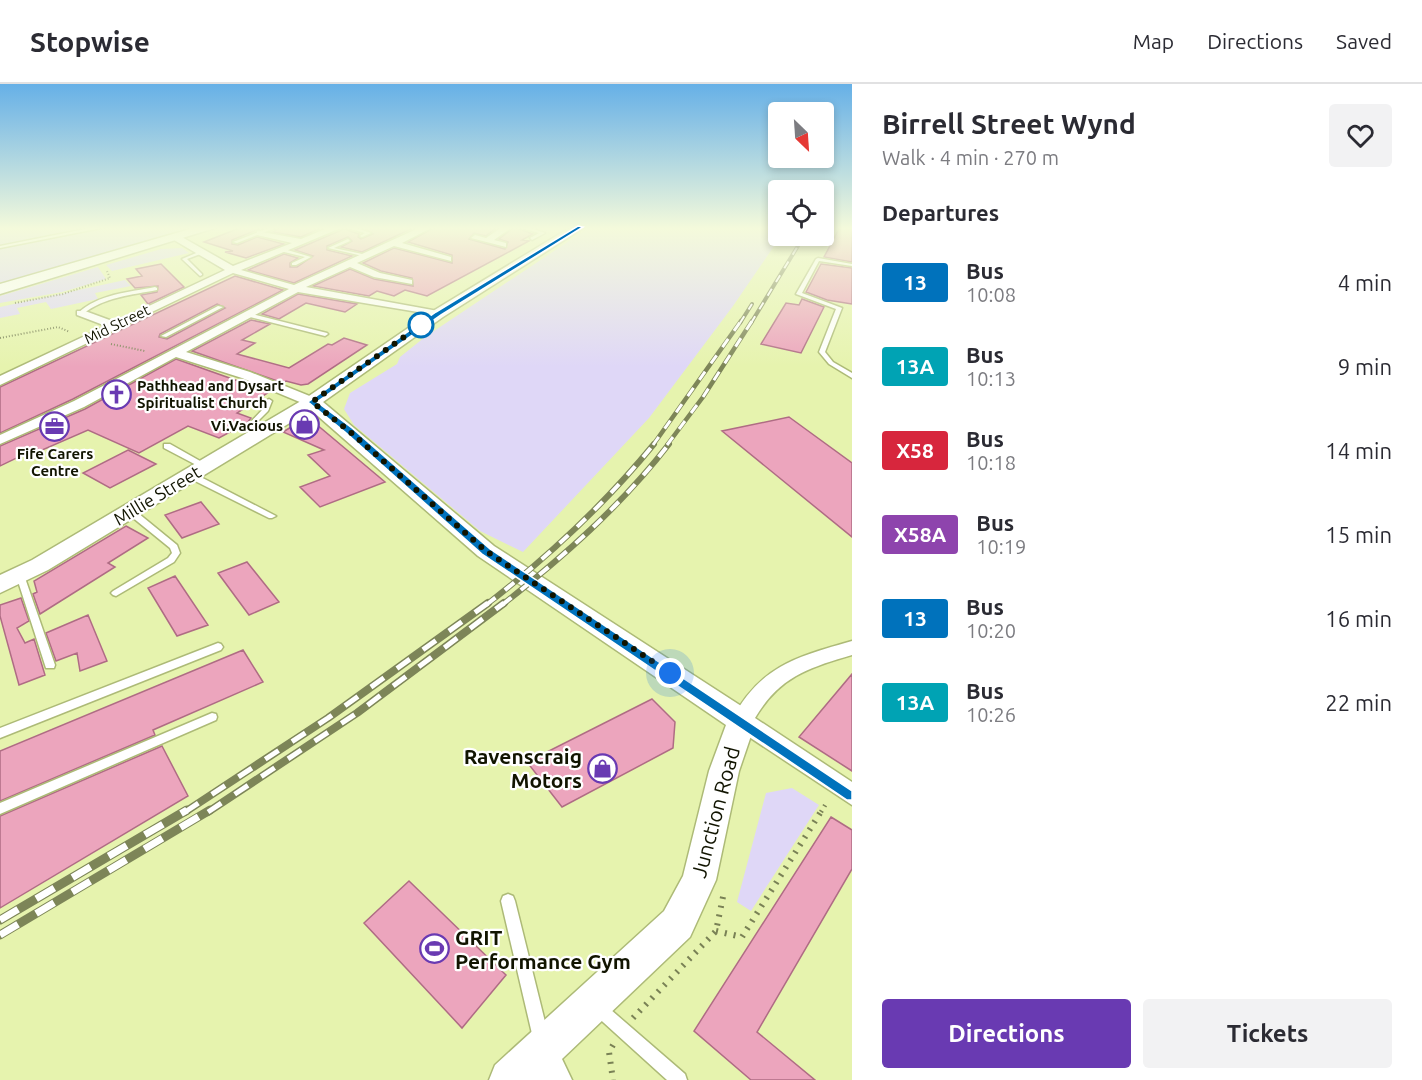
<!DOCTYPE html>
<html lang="en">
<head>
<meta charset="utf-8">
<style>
  body { margin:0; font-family:Ubuntu,sans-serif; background:#f2f2f3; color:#2b2b33; height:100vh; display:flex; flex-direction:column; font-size:22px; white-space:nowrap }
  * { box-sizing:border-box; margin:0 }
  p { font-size:20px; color:#7c7c81 }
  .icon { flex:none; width:33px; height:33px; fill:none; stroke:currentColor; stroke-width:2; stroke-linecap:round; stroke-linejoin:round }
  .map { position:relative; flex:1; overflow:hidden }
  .panel { display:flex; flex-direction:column; background:#fff; width:570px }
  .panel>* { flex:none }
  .badge { padding:0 12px; border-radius:4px; font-size:21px; line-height:39px }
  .needle { width:39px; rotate:155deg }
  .buttons { position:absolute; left:768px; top:18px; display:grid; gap:12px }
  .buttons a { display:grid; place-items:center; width:66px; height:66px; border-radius:6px; background:#fff; box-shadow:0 3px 9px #0003; font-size:30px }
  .you { position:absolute; width:30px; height:30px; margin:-15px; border:4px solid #fff; border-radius:50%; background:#1a73e8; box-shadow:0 0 0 9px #1a73e833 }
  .map>.badge { position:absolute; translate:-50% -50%; box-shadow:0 0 0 3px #fff }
  h2 { padding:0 30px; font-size:22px; line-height:54px }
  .round { display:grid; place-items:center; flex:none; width:63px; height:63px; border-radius:6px; background:#f2f2f3 }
  .summary { display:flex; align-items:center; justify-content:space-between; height:102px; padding:0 30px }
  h1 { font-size:28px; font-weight:700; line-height:45px }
  .button { display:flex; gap:12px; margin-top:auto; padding:12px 30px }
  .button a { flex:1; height:69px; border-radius:6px; background:#693ab2; color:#fff; font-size:24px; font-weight:700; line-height:69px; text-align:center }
  .button a+a { background:#f2f2f3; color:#2b2b33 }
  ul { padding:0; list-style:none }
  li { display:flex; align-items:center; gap:18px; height:84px; padding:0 30px }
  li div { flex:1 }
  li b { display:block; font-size:22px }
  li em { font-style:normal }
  li .badge { min-width:66px; font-weight:700; text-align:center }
  header { display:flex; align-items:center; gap:36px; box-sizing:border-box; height:84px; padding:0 30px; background:#fff; border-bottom:2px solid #e1e1e2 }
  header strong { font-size:28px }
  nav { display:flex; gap:33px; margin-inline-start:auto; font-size:21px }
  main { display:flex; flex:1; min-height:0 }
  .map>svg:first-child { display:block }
  .green { fill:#dfd7f7 }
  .building { fill:#eca5bd; stroke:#af6c84; stroke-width:1.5; fill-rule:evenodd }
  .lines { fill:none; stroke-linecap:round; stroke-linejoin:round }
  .lane-casing { stroke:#adba77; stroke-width:3 }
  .street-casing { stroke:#adba77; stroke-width:3 }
  .secondary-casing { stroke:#adba77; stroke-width:3 }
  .primary-casing { stroke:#adba77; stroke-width:3 }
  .path-far2 { stroke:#798155; stroke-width:2; stroke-dasharray:1 2; stroke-linecap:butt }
  .path-far1 { stroke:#798155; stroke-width:4.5; stroke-dasharray:1.5 5; stroke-linecap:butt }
  .path { stroke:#798155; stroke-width:6; stroke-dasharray:2 7; stroke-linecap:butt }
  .lane { fill:#fff; fill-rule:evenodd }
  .street { fill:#fff; fill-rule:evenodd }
  .secondary { fill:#fff; fill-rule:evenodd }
  .primary { fill:#fff; fill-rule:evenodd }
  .rail-far4-casing { stroke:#7d8558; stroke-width:4 }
  .rail-far3-casing { stroke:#7d8558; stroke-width:4.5 }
  .rail-far2-casing { stroke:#7d8558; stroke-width:6 }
  .rail-far1-casing { stroke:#7d8558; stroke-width:8 }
  .rail-casing { stroke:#7d8558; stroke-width:9 }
  .rail-far4 { stroke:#fff; stroke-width:2; stroke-dasharray:8; stroke-linecap:butt }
  .rail-far3 { stroke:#fff; stroke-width:3; stroke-dasharray:10; stroke-linecap:butt }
  .rail-far2 { stroke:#fff; stroke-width:4; stroke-dasharray:12; stroke-linecap:butt }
  .rail-far1 { stroke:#fff; stroke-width:5; stroke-dasharray:16; stroke-linecap:butt }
  .rail { stroke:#fff; stroke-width:7; stroke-dasharray:21; stroke-linecap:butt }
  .line { fill:#0072bc; stroke:#fff; stroke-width:1.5 }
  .walk { stroke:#111400; stroke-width:6; stroke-dasharray:0 10.8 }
  .stop-dot { fill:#fff; stroke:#0072bc; stroke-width:3 }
  .labels { text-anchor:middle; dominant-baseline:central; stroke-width:4.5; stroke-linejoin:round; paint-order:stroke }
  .far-street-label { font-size:15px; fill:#111400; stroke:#fff }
  .far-poi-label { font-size:15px; font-weight:bold; fill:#111400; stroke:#fff; text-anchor:start }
  .street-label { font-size:18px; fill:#111400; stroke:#fff }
  .near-poi-label { font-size:21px; font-weight:bold; fill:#111400; stroke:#fff; text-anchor:end }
  .near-street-label { font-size:21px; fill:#111400; stroke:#fff }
</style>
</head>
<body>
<header>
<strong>Stopwise</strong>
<nav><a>Map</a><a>Directions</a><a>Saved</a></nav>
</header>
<main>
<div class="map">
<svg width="852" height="996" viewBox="0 0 852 996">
  <rect width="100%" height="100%" fill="#e6f3ae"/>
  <!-- green -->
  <path class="green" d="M 0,143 L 104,143 L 0,163 Z
    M 109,143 L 202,143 L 17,197 L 0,198 L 0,165 Z
    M 590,143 L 778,143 L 778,152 L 781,152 L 733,222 L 649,334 L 523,468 L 480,447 L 354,341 L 344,325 L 350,309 L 397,280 L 400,273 L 425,253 Z
    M 182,164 L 189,169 L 112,187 L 106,181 L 161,165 Z
    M 98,183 L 106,195 L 62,208 L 0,219 L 0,212 Z
    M 125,196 L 131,202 L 95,209 L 98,215 L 51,225 L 46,218 L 17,224 L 20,230 L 0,234 L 0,223 Z
    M 792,704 L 819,721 L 751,827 L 737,818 L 766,709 Z"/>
  <!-- building -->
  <path class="building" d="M 242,143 L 264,143 L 232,156 L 232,160 L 238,161 L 257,153 L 284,160 L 246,174 L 225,168 L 233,167 L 204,158 Z
    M 280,143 L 323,143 L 301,153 L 273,148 Z
    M 361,143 L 415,143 L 362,168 L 341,163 L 352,157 L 348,153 L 327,162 L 327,166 L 352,172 L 294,199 L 248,186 L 284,170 L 298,174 L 290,179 L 290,183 L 297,183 L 313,172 L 295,166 L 344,145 L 359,150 L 358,153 L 361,155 L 373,150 Z
    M 435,143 L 497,143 L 486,152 L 474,149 L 469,155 L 505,165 L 508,158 L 499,155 L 514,143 L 533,150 L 522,156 L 529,157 L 427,212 L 405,206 L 394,212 L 377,207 L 369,212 L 313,202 L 350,185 L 374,195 L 413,202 L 412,194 L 381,187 L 363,179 L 394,164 L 452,179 L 452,171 L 408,158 Z
    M 840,143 L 852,143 L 852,178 L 824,173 Z
    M 161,180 L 184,203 L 148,220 L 141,211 L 157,208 L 158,202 L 135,204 L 127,195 L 142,192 L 136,185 Z
    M 821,180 L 852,184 L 852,220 L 827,216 L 806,208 Z
    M 235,192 L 283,206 L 73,315 L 0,349 L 0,303 ZM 217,220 L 225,224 L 167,255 L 159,253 L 160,250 Z
    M 298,210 L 357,220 L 345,228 L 306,219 L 279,235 L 262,230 Z
    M 802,215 L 824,223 L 801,269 L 761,260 L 786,219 L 799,221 Z
    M 251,236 L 270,240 L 242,256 L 255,259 L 237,270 L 289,284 L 328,260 L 332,261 L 344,254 L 367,261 L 308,300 L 301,301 L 286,297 L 283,299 L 192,267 Z
    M 176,275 L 269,308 L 237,329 L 251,334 L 247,339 L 219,354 L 188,342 L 139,369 L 88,346 L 40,367 L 35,365 L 0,382 L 0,362 L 85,325 Z
    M 789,333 L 852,379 L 852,453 L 722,347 Z
    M 304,335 L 310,335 L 385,398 L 320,423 L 300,403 L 330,392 L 308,371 L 324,366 L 283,348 Z
    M 128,366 L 156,380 L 110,404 L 83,389 Z
    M 201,418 L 219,440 L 182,454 L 165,431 Z
    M 126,442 L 148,454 L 108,479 L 115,483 L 40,530 L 33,510 L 37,508 L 34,497 Z
    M 247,478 L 279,518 L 249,531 L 218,489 Z
    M 175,492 L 208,541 L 177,552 L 148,504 Z
    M 21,514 L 29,537 L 17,544 L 25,559 L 34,555 L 45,591 L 19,601 L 0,532 L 0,521 Z
    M 88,531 L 107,577 L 80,587 L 77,569 L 56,577 L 46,549 Z
    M 243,566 L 263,598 L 153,646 L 155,651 L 0,717 L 0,667 Z
    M 852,590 L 852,687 L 799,653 Z
    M 652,615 L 675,638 L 673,664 L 562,723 L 527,678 Z
    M 162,662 L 188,712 L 0,824 L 0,732 Z
    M 831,733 L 852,746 L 852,785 L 757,948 L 815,996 L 751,996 L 694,947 Z
    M 409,797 L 506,891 L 462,944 L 364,839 Z"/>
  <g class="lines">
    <defs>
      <path id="lane" d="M 95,143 L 106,143 L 0,164 L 0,162 Z
        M 271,143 L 278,143 L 237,159 L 233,158 Z
        M 344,143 L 353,143 L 371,149 L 362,153 L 360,152 L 365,149 Z
        M 519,143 L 527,143 L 545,149 L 532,156 L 530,154 L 539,149 Z
        M 348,155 L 350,157 L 334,164 L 367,171 L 367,173 L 328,164 Z
        M 280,165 L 284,165 L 311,173 L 296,181 L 292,181 L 292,179 L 305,173 L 280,167 Z
        M 201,167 L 203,169 L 187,175 L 202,190 L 202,191 L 200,192 L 182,175 Z
        M 818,174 L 852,180 L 852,182 L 819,177 L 802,209 L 842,224 L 825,268 L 833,278 L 852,289 L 852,294 L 829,280 L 819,268 L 836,225 L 796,210 L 816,175 Z
        M 155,203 L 157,204 L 157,206 C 132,211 104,213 83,230 L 78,229 C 98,210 130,208 155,203 Z
        M 218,222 L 223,223 L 166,253 L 161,252 Z
        M 248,229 L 327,249 L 328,250 L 325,252 L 246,232 L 245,231 Z
        M 269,315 L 272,317 L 268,327 L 255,340 L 266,346 L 266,348 L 264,349 L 248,341 L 263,325 L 266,317 Z
        M 164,360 L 170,360 L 209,382 L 208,384 L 202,384 L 164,364 Z
        M 187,389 L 193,389 L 276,432 L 272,434 L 269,434 L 187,393 Z
        M 127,425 L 133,425 L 177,461 L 180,469 L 174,478 L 116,512 L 113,511 L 111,509 L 113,507 L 168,474 L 172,469 L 170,464 L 127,429 L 126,427 Z
        M 20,488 L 24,491 L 55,581 L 54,584 L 46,584 L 45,581 L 16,491 Z
        M 218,559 L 221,560 L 223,563 L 221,566 L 0,654 L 0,644 Z
        M 212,629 L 216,630 L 217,633 L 216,636 L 0,730 L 0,719 Z
        M 508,810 L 513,812 L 515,817 L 549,954 L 546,959 L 541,962 L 536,959 L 533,954 L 501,817 L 503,812 Z
        M 598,917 L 603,919 L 685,990 L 687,996 L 667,996 L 593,929 L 591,924 L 593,919 Z"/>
      <path id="street" d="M 330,143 L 343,143 L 241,186 L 294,201 L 421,143 L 433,143 L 402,159 L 451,173 L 451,177 L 394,162 L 357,179 L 380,189 L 412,196 L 412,200 L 374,193 L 350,183 L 306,203 L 438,227 L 442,228 L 442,232 L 298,208 L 186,268 L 250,288 L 317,315 L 317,321 L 307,321 L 242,294 L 176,273 L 84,323 L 0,360 L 0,351 L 74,317 L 289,205 L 233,189 L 0,301 L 0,292 L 106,242 L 77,231 L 77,227 L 85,227 L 115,238 L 225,186 L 174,156 L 174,152 L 180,152 L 233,182 L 292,159 L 257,151 L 257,147 L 301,155 Z
        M 502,143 L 512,143 L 494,156 L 506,159 L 506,163 L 471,154 L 475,151 L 486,154 Z
        M 852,557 L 852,571 C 808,584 779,593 755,634 L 852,698 L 852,721 L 734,643 L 731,637 C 760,582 796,573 852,557 Z"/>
      <path id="secondary" d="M 571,143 L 585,143 L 443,233 L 323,318 L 494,462 L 752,629 L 756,637 L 739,687 L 716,796 L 690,853 L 562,975 L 572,996 L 489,996 L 495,981 L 664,827 L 683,792 L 709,687 L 726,641 L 478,472 L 311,326 L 48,486 L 0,509 L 0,491 L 32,476 L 306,314 L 433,227 Z"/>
      <path id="primary" d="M 197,143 L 218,143 L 0,210 L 0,200 Z"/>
    </defs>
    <!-- lane casing -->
    <use href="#lane" class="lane-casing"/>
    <!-- street casing -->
    <use href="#street" class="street-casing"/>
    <!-- secondary casing -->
    <use href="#secondary" class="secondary-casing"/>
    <!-- primary casing -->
    <use href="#primary" class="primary-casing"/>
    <!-- path-far2 -->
    <path class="path-far2" d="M 15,219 L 63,210 L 110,194 L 107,187
      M 0,254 L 58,243 L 70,248
      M 111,260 L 145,267"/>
    <!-- path-far1 -->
    <path class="path-far1" d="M 821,728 L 827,718"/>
    <!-- path -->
    <path class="path" d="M 716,847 L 742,853 L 822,726
      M 633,934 L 716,847 L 724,808
      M 613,961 L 609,968 L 613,996"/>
    <!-- lane -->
    <use href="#lane" class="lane"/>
    <!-- street -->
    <use href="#street" class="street"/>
    <!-- secondary -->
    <use href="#secondary" class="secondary"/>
    <!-- primary -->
    <use href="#primary" class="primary"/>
    <defs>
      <path id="rail-far4" d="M 740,239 L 752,220
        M 751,239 L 804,152"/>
      <path id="rail-far3" d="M 653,361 L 741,237
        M 667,361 L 703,313 L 752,237"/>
      <path id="rail-far2" d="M 486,521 C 548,473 605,420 654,360
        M 502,521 C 563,473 621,422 669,360"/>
      <path id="rail-far1" d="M 185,728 L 328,634 L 488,519
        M 208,728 L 357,629 L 504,519"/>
      <path id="rail" d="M 0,836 L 187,726
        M 0,851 L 210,726"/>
    </defs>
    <!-- rail-far4 casing -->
    <use href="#rail-far4" class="rail-far4-casing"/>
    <!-- rail-far3 casing -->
    <use href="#rail-far3" class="rail-far3-casing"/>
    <!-- rail-far2 casing -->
    <use href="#rail-far2" class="rail-far2-casing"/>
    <!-- rail-far1 casing -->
    <use href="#rail-far1" class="rail-far1-casing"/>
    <!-- rail casing -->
    <use href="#rail" class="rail-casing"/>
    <!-- rail-far4 -->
    <use href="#rail-far4" class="rail-far4"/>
    <!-- rail-far3 -->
    <use href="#rail-far3" class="rail-far3"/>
    <!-- rail-far2 -->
    <use href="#rail-far2" class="rail-far2"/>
    <!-- rail-far1 -->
    <use href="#rail-far1" class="rail-far1"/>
    <!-- rail -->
    <use href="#rail" class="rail"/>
  </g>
  <!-- sky -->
  <linearGradient id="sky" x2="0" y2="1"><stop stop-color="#66b0e7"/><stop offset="0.51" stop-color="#f4fadb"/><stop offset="1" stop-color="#f4fadb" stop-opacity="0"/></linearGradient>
  <rect width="852" height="283" fill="url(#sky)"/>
  <!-- line -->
  <path class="line" d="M 578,142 L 583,143 L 441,231 L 317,318 L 352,344 L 490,465 L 852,707 L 852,716 L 847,716 L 482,470 L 345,348 L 308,318 L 436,228 Z"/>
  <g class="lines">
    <!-- walk -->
    <path class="walk" d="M 421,241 L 312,318 L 348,346 L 486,467 L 670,589"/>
  </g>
  <!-- icons -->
  <defs>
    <symbol id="church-ring" viewBox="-11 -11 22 22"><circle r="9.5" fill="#fff" stroke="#693ab2" stroke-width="1.5"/><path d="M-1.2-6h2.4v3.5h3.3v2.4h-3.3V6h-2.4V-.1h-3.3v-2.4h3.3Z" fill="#693ab2"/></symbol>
    <symbol id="shop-ring" viewBox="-11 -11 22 22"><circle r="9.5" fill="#fff" stroke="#693ab2" stroke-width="1.5"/><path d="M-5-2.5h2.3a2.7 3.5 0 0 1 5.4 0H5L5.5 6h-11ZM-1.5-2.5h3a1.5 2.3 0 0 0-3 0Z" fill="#693ab2"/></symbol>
    <symbol id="office-ring" viewBox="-11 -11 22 22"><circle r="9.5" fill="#fff" stroke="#693ab2" stroke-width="1.5"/><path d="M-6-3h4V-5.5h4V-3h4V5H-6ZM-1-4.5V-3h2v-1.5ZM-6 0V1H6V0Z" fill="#693ab2"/></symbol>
    <symbol id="stadium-ring" viewBox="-11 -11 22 22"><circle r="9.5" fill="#fff" stroke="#693ab2" stroke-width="1.5"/><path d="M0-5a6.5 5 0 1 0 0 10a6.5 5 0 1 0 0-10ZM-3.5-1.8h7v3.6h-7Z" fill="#693ab2"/></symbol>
  </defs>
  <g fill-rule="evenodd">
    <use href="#church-ring" x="100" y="294" width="33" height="33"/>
    <use href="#shop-ring" x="288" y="324" width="33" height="33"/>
    <use href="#office-ring" x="38" y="326" width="33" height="33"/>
    <use href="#shop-ring" x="586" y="668" width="33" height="33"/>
    <use href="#stadium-ring" x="418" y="848" width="33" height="33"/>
  </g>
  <!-- markers -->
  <circle class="stop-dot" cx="421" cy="241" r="12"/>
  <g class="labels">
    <!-- far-street labels -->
    <g class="far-street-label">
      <text transform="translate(117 240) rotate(-26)">Mid Street</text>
    </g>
    <!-- far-poi labels -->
    <g class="far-poi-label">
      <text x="137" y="301">Pathhead and Dysart<tspan x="137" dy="17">Spiritualist Church</tspan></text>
      <text x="283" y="341" text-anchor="end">Vi.Vacious</text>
      <text x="55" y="369" text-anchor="middle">Fife Carers<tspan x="55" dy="17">Centre</tspan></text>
    </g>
    <!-- street labels -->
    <g class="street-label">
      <text transform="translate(157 411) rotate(-31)">Millie Street</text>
    </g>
    <!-- near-poi labels -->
    <g class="near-poi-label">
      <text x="582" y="672">Ravenscraig<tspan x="582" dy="24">Motors</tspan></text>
      <text x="455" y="853" text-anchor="start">GRIT<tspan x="455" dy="24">Performance Gym</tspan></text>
    </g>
    <!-- near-street labels -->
    <g class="near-street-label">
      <text transform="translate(715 728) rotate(-75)">Junction Road</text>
    </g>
  </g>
</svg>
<div class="buttons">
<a><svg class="needle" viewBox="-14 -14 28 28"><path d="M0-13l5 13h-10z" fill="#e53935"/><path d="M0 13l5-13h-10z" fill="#7c7c81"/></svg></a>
<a><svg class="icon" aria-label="locate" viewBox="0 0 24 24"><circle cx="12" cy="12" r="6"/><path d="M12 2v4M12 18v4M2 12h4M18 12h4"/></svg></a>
</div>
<div class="you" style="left:670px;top:589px"></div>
</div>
<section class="panel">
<div class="summary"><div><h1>Birrell Street Wynd</h1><p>Walk · 4 min · 270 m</p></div><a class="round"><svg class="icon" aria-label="heart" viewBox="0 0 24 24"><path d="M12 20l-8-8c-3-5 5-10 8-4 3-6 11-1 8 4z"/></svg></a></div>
<h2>Departures</h2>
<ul>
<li><span class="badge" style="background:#0072bc;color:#fff">13</span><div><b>Bus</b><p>10:08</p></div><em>4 min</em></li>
<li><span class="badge" style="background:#00a3b4;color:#fff">13A</span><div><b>Bus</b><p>10:13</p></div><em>9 min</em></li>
<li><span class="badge" style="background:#d7263d;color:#fff">X58</span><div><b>Bus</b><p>10:18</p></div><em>14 min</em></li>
<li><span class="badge" style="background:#8e44ad;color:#fff">X58A</span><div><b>Bus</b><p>10:19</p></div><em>15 min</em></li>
<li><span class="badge" style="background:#0072bc;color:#fff">13</span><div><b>Bus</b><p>10:20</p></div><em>16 min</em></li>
<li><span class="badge" style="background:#00a3b4;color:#fff">13A</span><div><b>Bus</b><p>10:26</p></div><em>22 min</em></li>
</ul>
<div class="button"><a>Directions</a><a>Tickets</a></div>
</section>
</main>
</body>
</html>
